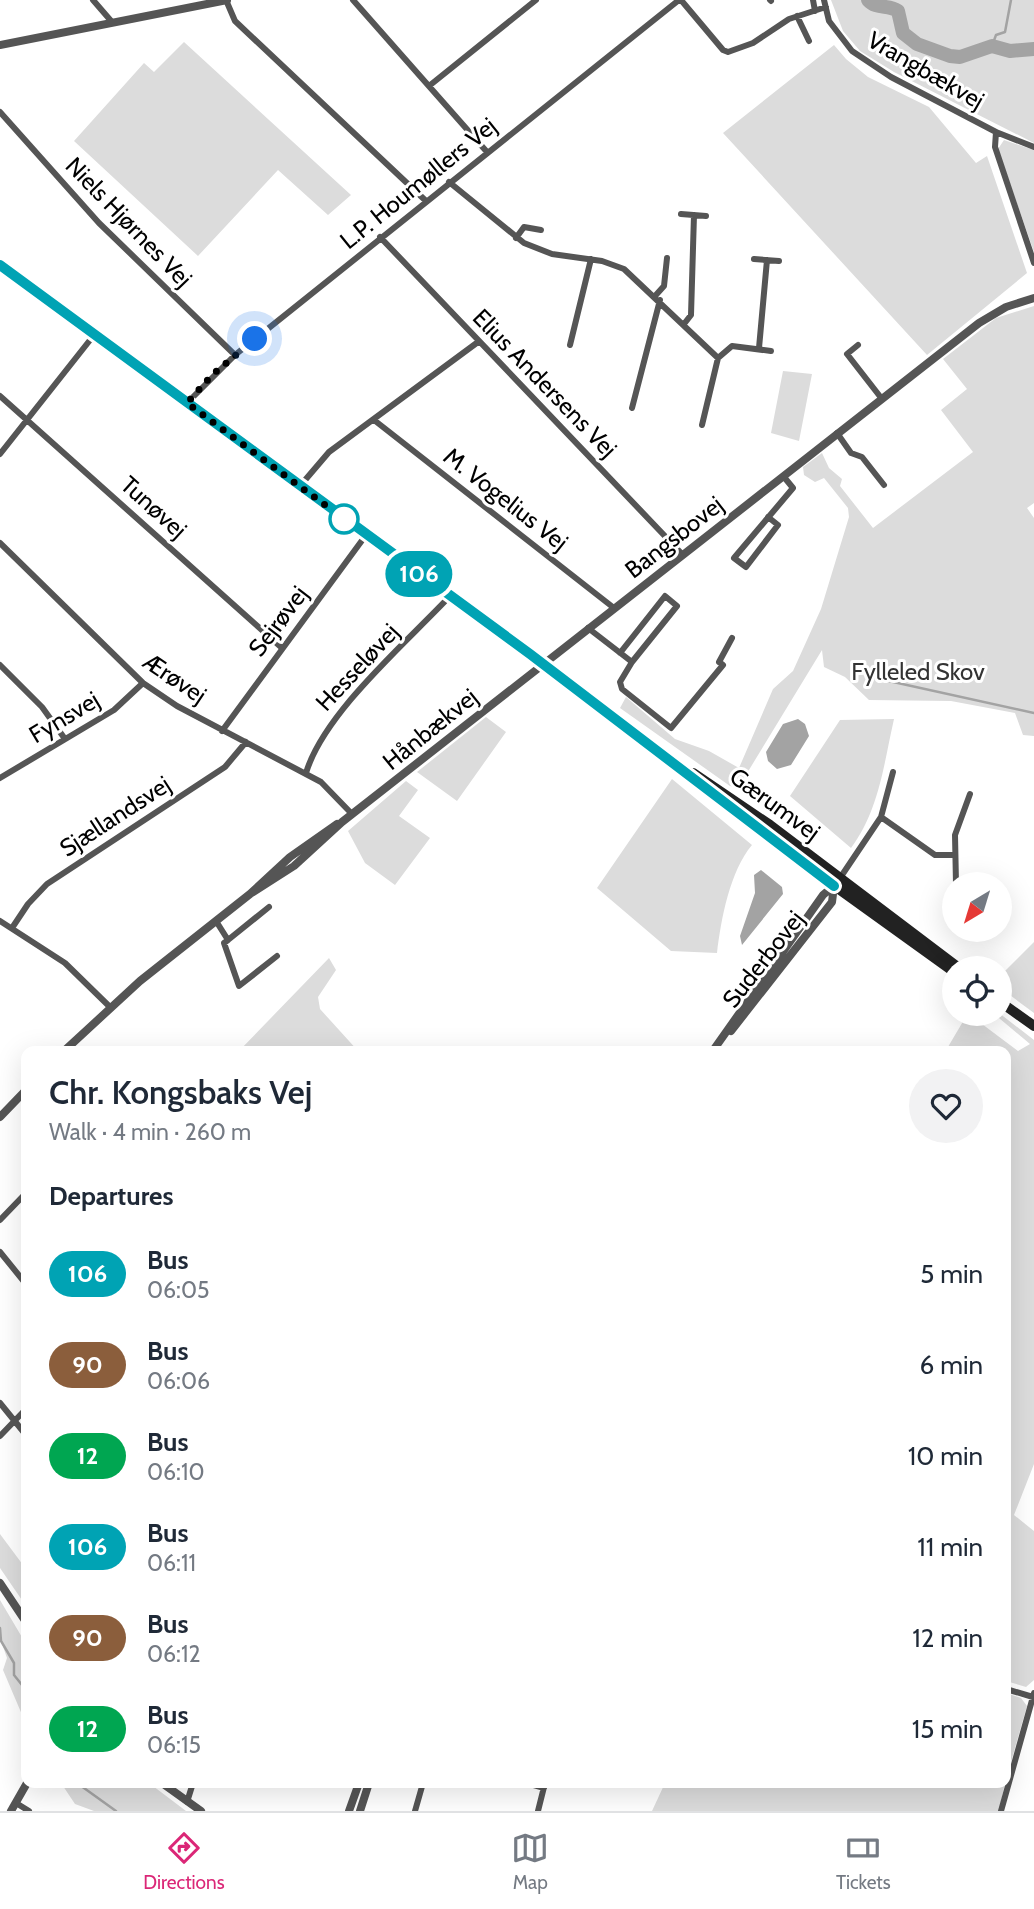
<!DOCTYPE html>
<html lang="en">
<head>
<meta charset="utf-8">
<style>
  body { margin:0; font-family:Cabin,sans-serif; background:#f2f2f3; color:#1f2937; height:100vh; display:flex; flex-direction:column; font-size:26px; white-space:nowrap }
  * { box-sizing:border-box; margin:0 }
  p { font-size:23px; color:#747a83 }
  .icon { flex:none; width:38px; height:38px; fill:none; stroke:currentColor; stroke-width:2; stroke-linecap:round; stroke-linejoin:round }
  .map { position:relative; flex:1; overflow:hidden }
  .panel { position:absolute; left:21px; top:1046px; width:990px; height:742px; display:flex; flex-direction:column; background:#fff; border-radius:14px; box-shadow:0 7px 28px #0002 }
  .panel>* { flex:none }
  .badge { padding:0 14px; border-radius:23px; font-size:24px; line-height:46px }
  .needle { width:46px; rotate:218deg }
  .fabs { position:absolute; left:942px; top:872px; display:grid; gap:14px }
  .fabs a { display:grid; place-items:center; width:70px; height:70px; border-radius:50%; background:#fff; box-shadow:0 7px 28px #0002; font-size:35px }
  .you { position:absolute; width:35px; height:35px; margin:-18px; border:5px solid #fff; border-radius:50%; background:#1a73e8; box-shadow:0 0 0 10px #1a73e833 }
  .map>.badge { position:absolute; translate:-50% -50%; box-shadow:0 0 0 4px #fff }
  h2 { padding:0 28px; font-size:26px; line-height:63px }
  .round { display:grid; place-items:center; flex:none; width:74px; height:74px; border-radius:37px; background:#f2f2f3 }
  .headline { display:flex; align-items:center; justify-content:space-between; height:119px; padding:0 28px }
  h1 { font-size:33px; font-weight:600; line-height:52px }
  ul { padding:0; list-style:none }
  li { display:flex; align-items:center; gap:21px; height:91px; padding:0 28px }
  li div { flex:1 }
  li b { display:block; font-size:26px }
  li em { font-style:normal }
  li .badge { min-width:77px; font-weight:700; text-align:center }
  .menu { display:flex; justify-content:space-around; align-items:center; height:98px; border-top:2px solid #e0e1e3; background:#fff; font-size:19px; color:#747a83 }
  .menu a { display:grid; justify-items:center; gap:4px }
  .menu .active { color:#db2777 }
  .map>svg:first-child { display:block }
  .green { fill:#dcdcdc }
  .water { fill:#a3a3a3 }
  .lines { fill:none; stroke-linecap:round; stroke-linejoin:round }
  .stream { stroke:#a3a3a3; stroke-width:2.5 }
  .river { stroke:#a3a3a3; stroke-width:14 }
  .minor { stroke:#555; stroke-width:6 }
  .tertiary { stroke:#555; stroke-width:8 }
  .secondary { stroke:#222; stroke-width:10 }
  .line-casing { stroke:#fff; stroke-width:16 }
  .line { stroke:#00a3b4; stroke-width:10 }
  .walk { stroke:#000; stroke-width:7; stroke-dasharray:0 12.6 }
  .stop-dot { fill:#fff; stroke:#00a3b4; stroke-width:3.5 }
  .labels { text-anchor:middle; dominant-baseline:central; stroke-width:6; stroke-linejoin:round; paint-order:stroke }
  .street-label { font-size:24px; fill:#000; stroke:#fff }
  .park-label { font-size:24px; fill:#333; stroke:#fff }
</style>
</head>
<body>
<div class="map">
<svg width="1034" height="1811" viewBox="0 0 1034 1811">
  <rect width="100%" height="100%" fill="#fff"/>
  <!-- green -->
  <path class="green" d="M 831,0 L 1034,0 L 1034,143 L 894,72 L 860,51 L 843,31 Z
    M 184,42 L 351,195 L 328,215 L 278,170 L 198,256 L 74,141 L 144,63 L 154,72 Z
    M 834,45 L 846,59 L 868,77 L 929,107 L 976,163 L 987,156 L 1027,273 L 927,355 L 723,133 Z
    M 1004,140 L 1034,150 L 1034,252 L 998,149 Z
    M 1034,306 L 1034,503 L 1027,508 L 1034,518 L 1034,736 L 1023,735 L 1015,713 L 951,701 L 869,700 L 845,677 L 824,667 L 822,650 L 738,788 L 730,786 L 620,708 L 626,697 L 675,739 L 709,751 L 739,768 L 773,689 L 793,671 L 821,609 L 849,517 L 848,508 L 824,478 L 815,482 L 804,475 L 803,467 L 822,453 L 829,468 L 842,479 L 840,486 L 873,528 L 973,452 L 941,410 L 967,389 L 943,359 L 996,318 Z
    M 783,371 L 812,374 L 799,441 L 771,433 Z
    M 486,717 L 506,732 L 457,801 L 417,772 Z
    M 894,719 C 884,763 879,811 851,848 L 790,796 L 840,720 Z
    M 672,779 L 752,845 C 730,871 721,919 717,953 L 671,951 L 597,888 Z
    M 406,781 L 418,790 L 399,816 L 430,838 L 395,885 L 365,863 L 348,831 Z
    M 1034,942 L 1034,1013 L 999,987 L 999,977 Z
    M 329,958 L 336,970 L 318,997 L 320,1009 L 359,1052 L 238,1052 Z
    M 968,1013 L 976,1013 L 982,1024 L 1018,1051 L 1030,1044 L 993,1013 L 999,1013 L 1034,1040 L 1034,1464 L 1014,1515 L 1034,1531 L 1034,1680 L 1026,1687 L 1006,1681 L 1006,1052 L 945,1052 Z
    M 0,1534 L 26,1569 L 26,1606 L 0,1568 Z
    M 0,1600 L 26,1644 L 26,1724 L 3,1670 L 7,1658 L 0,1638 Z
    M 1006,1693 L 1021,1698 L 1027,1706 L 1006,1779 Z
    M 61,1783 L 149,1783 L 186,1811 L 94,1811 L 75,1804 Z
    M 665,1783 L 1005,1783 L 999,1811 L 652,1811 Z"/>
  <!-- water -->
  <path class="water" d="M 798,719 L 805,724 L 809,736 L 791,765 L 777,769 L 768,761 L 766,752 L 783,724 Z
    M 761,870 L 782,887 L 783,894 L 742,945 L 740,936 L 755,893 L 754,875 Z"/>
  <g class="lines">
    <!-- stream -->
    <path class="stream" d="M 992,46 L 996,35 L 1005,32 L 1011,0
      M 866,676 L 1034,713
      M 0,1628 L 1,1641 L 14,1663 L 14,1675 L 22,1685 L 26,1701
      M 77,1783 L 116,1811"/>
    <!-- river -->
    <path class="river" d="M 868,0 C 877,10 888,4 898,11 L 903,33 L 917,44 L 950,56 L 960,57 L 992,46 L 1010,51 L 1034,49"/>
    <!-- minor -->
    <path class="minor" d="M 93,0 L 112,22
      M 226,0 L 235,21 L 426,201
      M 353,0 L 487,152
      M 681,0 L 723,50 L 728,52 L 753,43 L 789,19 L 826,7
      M 770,0 L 771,1
      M 813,0 L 815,11
      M 824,0 L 829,21 L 852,51 L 891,77 L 996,132 L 1034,147
      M 797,16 L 809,41
      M 429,86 L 536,0
      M 0,112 L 99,223 L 235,355
      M 996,132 L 995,147 L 1034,263
      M 449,182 L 524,243 L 552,254 L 602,261 L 624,269 L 718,358 L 732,346 L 771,351
      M 681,214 L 706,216
      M 380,237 L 682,554
      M 516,238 L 524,227 L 541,230
      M 754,259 L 779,261
      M 655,296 L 664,286 L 667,258
      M 684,324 L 691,315 L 694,215
      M 570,345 L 591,259
      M 858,345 L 847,354 L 882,399
      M 759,348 L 767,260
      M 0,396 L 282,648
      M 187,403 L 235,355 L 679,0
      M 632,408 L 660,300
      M 374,420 L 614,608
      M 702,425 L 718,358
      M 837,433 L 851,453 L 862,457 L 884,485
      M 0,454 L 94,335
      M 300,486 L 329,452 L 478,342
      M 768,517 L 778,525 L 746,567 L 734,558 L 793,488 L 784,477
      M 0,543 L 143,683 L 177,706 L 321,782 L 352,814
      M 588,628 L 632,662 L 620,682 L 622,689 L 671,728 L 723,665 L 719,662 L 732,638
      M 620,653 L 665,596 L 677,606 L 632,662
      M 0,665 L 42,707 L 65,739
      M 222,731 L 366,535
      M 306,773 C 324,713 405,644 450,596
      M 0,778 L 114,710 L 143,683
      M 881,817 L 935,855 L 954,855
      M 840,878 L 881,817 L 893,772
      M 956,884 L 955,835 L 970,794
      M 0,921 L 65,963 L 110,1007
      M 216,921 L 228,940 L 224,943 L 239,986 L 277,956
      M 12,928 L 28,904 L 47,884 L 225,767 L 246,742
      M 228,940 L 269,907
      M 0,1220 L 26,1193
      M 0,1252 L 26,1284
      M 0,1403 L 26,1435
      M 0,1436 L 26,1409
      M 1006,1689 L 1033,1697
      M 527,1783 L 544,1788
      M 187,1802 L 193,1783
      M 16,1803 L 29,1811
      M 415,1811 L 423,1783
      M 538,1811 L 545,1783
      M 1001,1811 L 1034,1693"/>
    <!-- tertiary -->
    <path class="tertiary" d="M 0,45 L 227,0
      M 250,894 L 290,857 L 337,824
      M 731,1031 L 832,902 L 834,886
      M 63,1052 L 140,981 L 250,894 L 294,866 L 342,822 L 979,323 L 1006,307 L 1034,298
      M 712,1052 L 823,895 L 837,883
      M 0,1117 L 26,1090
      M 0,1583 L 26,1622
      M 162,1783 L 201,1811
      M 11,1811 L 27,1783
      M 349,1811 L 359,1783
      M 360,1811 L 369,1783"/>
    <!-- secondary -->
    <path class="secondary" d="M 0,265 L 531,654 L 554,675 L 683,769 L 765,836 L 954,972
      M 693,773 L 770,825 L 959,968
      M 999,1001 L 1034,1026"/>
  </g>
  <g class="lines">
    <defs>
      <path id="line" d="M 0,265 L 530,654 L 834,886"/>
    </defs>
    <!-- line casing -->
    <use href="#line" class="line-casing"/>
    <!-- line -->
    <use href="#line" class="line"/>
    <!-- walk -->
    <path class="walk" d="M 255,339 L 212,375 L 187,403 L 344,519"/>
  </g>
  <!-- markers -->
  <circle class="stop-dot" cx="344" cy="519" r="14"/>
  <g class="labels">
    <!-- street labels -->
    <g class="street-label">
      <text transform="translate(926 70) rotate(30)">Vrangbækvej</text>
      <text transform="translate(418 183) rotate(-39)">L.P. Houmøllers Vej</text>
      <text transform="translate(129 222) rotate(46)">Niels Hjørnes Vej</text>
      <text transform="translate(545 383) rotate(46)">Elius Andersens Vej</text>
      <text transform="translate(506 499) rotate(38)">M. Vogelius Vej</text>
      <text transform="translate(154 507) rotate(42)">Tunøvej</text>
      <text transform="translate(674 537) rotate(-38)">Bangsbovej</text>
      <text transform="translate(278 621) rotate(-53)">Sejrøvej</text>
      <text transform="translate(357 667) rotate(-47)">Hesseløvej</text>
      <text transform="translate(175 678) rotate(34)">Ærøvej</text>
      <text transform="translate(64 717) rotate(-31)">Fynsvej</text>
      <text transform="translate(430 729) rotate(-39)">Hånbækvej</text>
      <text transform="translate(775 804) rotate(36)">Gærumvej</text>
      <text transform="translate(115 816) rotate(-33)">Sjællandsvej</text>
      <text transform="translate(763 959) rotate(-52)">Suderbovej</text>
    </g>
    <!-- park labels -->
    <g class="park-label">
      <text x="918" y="671">Fylleled Skov</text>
    </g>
  </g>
</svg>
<div class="fabs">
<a><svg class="needle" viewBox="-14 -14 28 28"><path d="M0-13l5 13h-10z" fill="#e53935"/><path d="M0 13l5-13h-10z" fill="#747a83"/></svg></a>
<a><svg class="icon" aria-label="locate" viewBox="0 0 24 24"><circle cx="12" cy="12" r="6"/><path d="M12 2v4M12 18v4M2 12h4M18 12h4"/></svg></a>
</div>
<div class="you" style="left:255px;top:339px"></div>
<b class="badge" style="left:419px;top:574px;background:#00a3b4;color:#fff">106</b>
<section class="panel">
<div class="headline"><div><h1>Chr. Kongsbaks Vej</h1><p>Walk · 4 min · 260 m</p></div><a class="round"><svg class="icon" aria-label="heart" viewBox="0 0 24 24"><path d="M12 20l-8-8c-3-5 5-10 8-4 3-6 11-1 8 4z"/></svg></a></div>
<h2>Departures</h2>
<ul>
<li><span class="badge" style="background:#00a3b4;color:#fff">106</span><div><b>Bus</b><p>06:05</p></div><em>5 min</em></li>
<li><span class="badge" style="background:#8b5e3c;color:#fff">90</span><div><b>Bus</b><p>06:06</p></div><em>6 min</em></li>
<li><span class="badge" style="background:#00a651;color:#fff">12</span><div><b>Bus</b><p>06:10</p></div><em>10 min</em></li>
<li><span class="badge" style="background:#00a3b4;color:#fff">106</span><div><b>Bus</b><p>06:11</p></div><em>11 min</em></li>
<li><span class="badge" style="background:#8b5e3c;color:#fff">90</span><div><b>Bus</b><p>06:12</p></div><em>12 min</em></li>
<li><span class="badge" style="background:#00a651;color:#fff">12</span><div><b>Bus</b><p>06:15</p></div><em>15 min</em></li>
</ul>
</section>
</div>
<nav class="menu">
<a class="active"><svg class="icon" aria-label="directions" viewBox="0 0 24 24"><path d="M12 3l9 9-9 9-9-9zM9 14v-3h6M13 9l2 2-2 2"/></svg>Directions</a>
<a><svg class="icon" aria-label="map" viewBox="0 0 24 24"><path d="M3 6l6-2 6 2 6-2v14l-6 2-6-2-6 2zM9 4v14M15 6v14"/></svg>Map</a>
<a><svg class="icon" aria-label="tickets" viewBox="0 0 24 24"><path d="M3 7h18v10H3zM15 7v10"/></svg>Tickets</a>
</nav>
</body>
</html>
